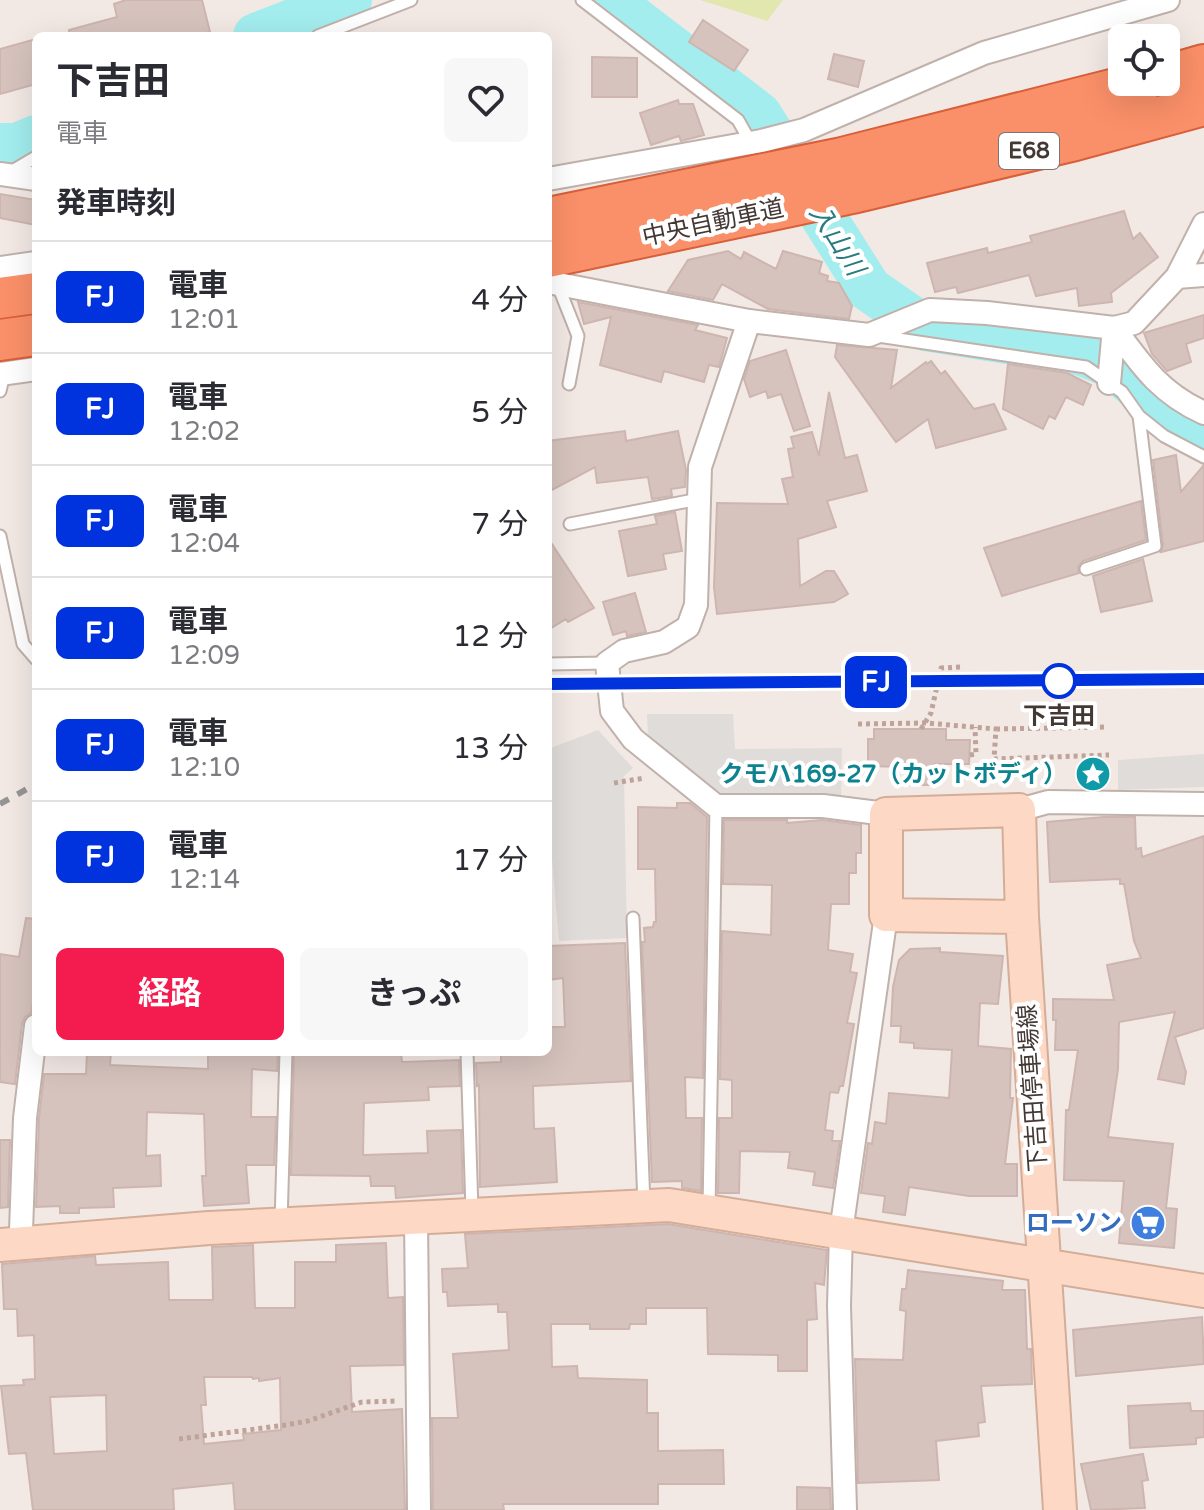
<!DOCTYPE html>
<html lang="ja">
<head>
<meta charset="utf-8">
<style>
  body { margin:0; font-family:"Varela Round","Noto Sans JP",sans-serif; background:#f7f7f7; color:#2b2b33; height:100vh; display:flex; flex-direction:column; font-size:30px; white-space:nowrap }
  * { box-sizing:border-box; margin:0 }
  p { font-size:26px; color:#7c7c81 }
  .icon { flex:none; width:44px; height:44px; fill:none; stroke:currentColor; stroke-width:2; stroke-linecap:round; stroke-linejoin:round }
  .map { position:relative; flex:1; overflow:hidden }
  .details { position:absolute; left:32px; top:32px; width:520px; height:1024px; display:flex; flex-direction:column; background:#fff; border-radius:12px; box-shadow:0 8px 32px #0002 }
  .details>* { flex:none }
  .badge { padding:0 16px; border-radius:12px; font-size:28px; line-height:52px }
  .fabs { position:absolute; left:1108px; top:24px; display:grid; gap:16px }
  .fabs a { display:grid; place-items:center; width:72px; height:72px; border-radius:12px; background:#fff; box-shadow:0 8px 32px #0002; font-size:40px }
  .map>.badge { position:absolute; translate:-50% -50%; box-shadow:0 0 0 4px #fff }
  h2 { padding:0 24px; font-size:30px; line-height:72px }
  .round { display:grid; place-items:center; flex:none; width:84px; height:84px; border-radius:12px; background:#f7f7f7 }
  .head { display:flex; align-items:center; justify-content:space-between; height:136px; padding:0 24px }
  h1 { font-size:38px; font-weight:700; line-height:60px }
  .cta { display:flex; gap:16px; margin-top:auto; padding:16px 24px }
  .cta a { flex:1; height:92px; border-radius:12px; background:#f41b4f; color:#fff; font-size:32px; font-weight:700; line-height:92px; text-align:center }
  .cta a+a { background:#f7f7f7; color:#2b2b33 }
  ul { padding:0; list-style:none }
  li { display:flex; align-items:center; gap:24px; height:112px; padding:0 24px; border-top:2px solid #e1e1e2 }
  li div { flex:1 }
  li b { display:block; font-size:30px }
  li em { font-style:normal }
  li .badge { min-width:88px; font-weight:700; text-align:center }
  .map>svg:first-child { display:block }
  .green { fill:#e2e6af }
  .parking { fill:#e0dcda }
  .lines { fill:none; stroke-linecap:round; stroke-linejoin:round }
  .river { stroke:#a3edee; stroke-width:46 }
  .building { fill:#d6c3be; stroke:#ceb5af; stroke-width:2; fill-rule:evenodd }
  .lane-casing { stroke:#c0b1ab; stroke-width:15 }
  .street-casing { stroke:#c0b1ab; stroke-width:26 }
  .secondary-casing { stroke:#d4ad98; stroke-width:36 }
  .highway-casing { stroke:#d95f39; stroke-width:44 }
  .path { stroke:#bfa39a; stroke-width:5; stroke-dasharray:4 4; stroke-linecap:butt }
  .lane { stroke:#fff; stroke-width:11 }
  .street { stroke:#fff; stroke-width:22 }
  .secondary { stroke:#fdd9c5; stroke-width:32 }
  .highway { stroke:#fa9069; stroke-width:40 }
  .rail { stroke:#959595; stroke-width:6; stroke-dasharray:10 10; stroke-linecap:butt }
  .line-casing { stroke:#fff; stroke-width:18 }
  .line { stroke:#03d; stroke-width:12 }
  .stop-dot { fill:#fff; stroke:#03d; stroke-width:4 }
  .labels { text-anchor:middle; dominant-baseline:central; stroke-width:8; stroke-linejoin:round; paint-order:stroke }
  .shield { fill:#fff; stroke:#7c7472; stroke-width:2 }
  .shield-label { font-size:22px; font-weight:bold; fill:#443835 }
  .street-label { font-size:24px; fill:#443835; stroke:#fff }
  .stop-label { font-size:24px; font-weight:bold; fill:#443835; stroke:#fff }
  .culture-label { font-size:24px; font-weight:bold; fill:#0d838f; stroke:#fff; text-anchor:end }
  .shop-label { font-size:24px; font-weight:bold; fill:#366cbe; stroke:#fff; text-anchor:end }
  .water-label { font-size:26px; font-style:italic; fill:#287b7e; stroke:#fff }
</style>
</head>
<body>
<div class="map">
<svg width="1204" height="1510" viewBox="0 0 1204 1510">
  <rect width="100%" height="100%" fill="#f2e9e5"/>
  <!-- green -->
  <path class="green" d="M 700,0 L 783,0 L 767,21 Z"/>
  <!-- parking -->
  <path class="parking" d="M 647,714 L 733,714 L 735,749 L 842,748 L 841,800 L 722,796 L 681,766 L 648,736 Z
    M 598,730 L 633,768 L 624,776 L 627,938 L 559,941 L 548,811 L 548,749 Z
    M 1204,754 L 1204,787 L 1118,790 L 1118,760 Z"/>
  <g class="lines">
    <!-- river -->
    <path class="river" d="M 609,0 L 759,115 L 869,289 L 925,328 L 1082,353 L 1109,364 L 1173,416 L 1204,433
      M 256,36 L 349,0
      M 0,146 L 17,146 L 36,138"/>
  </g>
  <!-- building -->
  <path class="building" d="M 126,0 L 202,0 L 210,32 L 193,36 L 70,36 L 69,30 L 117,17 L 114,4 Z
    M 703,20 L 748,50 L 734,71 L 689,42 Z
    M 36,39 L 36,84 L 0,94 L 0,49 Z
    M 834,54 L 864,61 L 858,87 L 828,79 Z
    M 592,57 L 637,58 L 637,97 L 592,97 Z
    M 678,100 L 679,104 L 693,104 L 704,135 L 681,141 L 679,136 L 651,145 L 640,113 Z
    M 0,194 L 36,200 L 36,225 L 0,218 Z
    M 1124,211 L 1133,239 L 1140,233 L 1158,257 L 1111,293 L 1112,302 L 1079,306 L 1077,288 L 1036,296 L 1029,275 L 958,293 L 956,287 L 935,292 L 927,263 L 987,248 L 988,253 L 1032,242 L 1030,236 Z
    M 728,251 L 741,259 L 744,252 L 776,269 L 783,251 L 822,262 L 819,273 L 828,276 L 827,281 L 839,283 L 852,306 L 849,319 L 768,309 L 722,284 L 713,300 L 668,291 L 688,260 Z
    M 578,302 L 698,325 L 695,330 L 727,338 L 719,367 L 709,365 L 704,382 L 664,371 L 661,382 L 600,365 L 611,317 L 584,324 Z
    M 1204,315 L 1204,338 L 1186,344 L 1191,362 L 1167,371 L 1152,354 L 1144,333 Z
    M 837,345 L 897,350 L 891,388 L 926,362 L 927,364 L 931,361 L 941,374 L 945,371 L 974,409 L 994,404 L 1006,429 L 936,448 L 928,419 L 896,442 L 835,357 Z
    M 786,350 L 810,426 L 794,431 L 781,394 L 768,398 L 766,391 L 750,397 L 744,379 L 750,361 Z
    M 1008,364 L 1067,373 L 1091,385 L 1083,405 L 1066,397 L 1055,419 L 1049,416 L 1043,429 L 1003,409 Z
    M 829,392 L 845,458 L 857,455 L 867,491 L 827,501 L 836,527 L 798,539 L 800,586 L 826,571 L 834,571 L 848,594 L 834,602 L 717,614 L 714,587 L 717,503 L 788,504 L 782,479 L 793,477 L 788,449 L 794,448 L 791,437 L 812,432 L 819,456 Z
    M 625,431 L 626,441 L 678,431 L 686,470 L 685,487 L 671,489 L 672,496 L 652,499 L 648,477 L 597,483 L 595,467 L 548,492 L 548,441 Z
    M 1176,455 L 1181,492 L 1204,465 L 1204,541 L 1161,552 L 1163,545 L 1153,460 Z
    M 1141,501 L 1146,540 L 1083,561 L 1078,567 L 1079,573 L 1002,596 L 984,548 Z
    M 675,512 L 682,551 L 663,554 L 666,569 L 628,576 L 619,531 L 657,524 L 655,516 Z
    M 548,538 L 594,608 L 568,622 L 566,619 L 548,630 Z
    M 1143,559 L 1152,601 L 1101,612 L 1093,576 Z
    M 635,593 L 646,632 L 627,636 L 626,631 L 613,635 L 603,602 Z
    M 874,729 L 946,729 L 946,740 L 970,740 L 969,764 L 935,764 L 935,785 L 905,785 L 905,767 L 868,766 L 868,739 L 874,739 Z
    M 677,803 L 690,803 L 707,817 L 703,1078 L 685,1077 L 686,1118 L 702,1118 L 701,1191 L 682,1188 L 682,1181 L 652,1182 L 642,942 L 645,942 L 644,928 L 653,927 L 654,922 L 656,922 L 655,869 L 638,869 L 638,807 L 677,808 Z
    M 1104,817 L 1135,817 L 1136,849 L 1141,848 L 1142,857 L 1204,836 L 1204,1028 L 1175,1037 L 1186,1072 L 1184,1084 L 1158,1079 L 1175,1012 L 1119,1022 L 1118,1069 L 1108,1137 L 1173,1144 L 1166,1208 L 1177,1209 L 1174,1248 L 1119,1243 L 1124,1181 L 1064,1180 L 1066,1110 L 1069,1110 L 1078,1050 L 1055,1050 L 1056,1020 L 1053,1020 L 1053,999 L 1114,1000 L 1107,965 L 1141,958 L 1134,941 L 1124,884 L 1120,884 L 1120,879 L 1050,882 L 1047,822 Z
    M 724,820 L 787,820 L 787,823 L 822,820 L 861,825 L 861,853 L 856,853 L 856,873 L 849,873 L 849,904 L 831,904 L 828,950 L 853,954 L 850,972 L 857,973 L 847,1023 L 854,1024 L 843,1086 L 840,1086 L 838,1093 L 830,1092 L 825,1130 L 833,1131 L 832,1141 L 840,1141 L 833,1188 L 813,1185 L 815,1172 L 788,1168 L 790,1152 L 740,1151 L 739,1193 L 718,1193 L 719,1118 L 732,1118 L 732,1080 L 720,1079 L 722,931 L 771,935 L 772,885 L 723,884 Z
    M 26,918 L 36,919 L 36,986 L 31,1013 L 25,1017 L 22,1024 L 15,1084 L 0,1082 L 0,954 L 19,957 Z
    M 625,943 L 631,1081 L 533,1086 L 534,1129 L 554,1128 L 557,1182 L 480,1187 L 479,1085 L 477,1086 L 476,1063 L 501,1062 L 501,1052 L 548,1052 L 548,1027 L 565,1027 L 563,978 L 548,980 L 548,946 Z
    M 940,948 L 940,952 L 1003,956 L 998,1004 L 980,1003 L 978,1046 L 1011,1049 L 1010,1098 L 1013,1098 L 1005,1164 L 1017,1164 L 1017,1196 L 969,1196 L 909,1187 L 905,1215 L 883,1212 L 885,1196 L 861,1193 L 868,1143 L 872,1144 L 875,1122 L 886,1124 L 889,1093 L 949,1098 L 952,1050 L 914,1048 L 914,1043 L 900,1042 L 901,1026 L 891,1026 L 893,987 L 899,960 L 910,949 Z
    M 87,1052 L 111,1053 L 110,1065 L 208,1069 L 208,1052 L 278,1052 L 277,1071 L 252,1069 L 251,1117 L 276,1117 L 274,1165 L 246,1165 L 249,1203 L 204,1206 L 202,1176 L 206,1176 L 204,1114 L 147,1112 L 146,1156 L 160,1155 L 161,1186 L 113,1188 L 114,1207 L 79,1208 L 79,1213 L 60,1213 L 60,1206 L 36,1207 L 39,1119 L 44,1074 L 86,1074 Z
    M 294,1052 L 401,1052 L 402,1062 L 459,1060 L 460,1086 L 428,1087 L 429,1100 L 364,1103 L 363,1155 L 428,1153 L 427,1131 L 461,1130 L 463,1193 L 396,1198 L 395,1186 L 371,1186 L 370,1176 L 291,1175 Z
    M 0,1140 L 10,1140 L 8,1207 L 0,1208 Z
    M 668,1224 L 827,1250 L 824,1285 L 815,1283 L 817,1319 L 807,1320 L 807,1371 L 778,1371 L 778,1355 L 708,1354 L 707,1308 L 646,1308 L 646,1324 L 630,1324 L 629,1329 L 590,1329 L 590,1324 L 551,1324 L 552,1367 L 577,1366 L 578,1378 L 647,1380 L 647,1413 L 658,1413 L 658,1451 L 723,1450 L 724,1484 L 658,1484 L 658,1504 L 503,1504 L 504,1510 L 433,1510 L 432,1418 L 458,1418 L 453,1354 L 509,1350 L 507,1312 L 498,1312 L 498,1304 L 448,1306 L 447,1292 L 443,1292 L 442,1269 L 468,1268 L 465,1234 Z
    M 386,1243 L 388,1298 L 403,1297 L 404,1365 L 350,1366 L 352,1412 L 402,1409 L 405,1510 L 235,1510 L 233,1483 L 173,1489 L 174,1510 L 33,1510 L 26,1453 L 9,1454 L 1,1386 L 24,1385 L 23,1380 L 35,1379 L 34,1335 L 18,1336 L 17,1309 L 4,1309 L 2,1264 L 95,1256 L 96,1265 L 168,1262 L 169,1300 L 213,1300 L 212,1247 L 253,1245 L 255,1308 L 295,1308 L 295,1262 L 336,1262 L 336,1245 ZM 204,1377 L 252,1377 L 253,1379 L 259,1378 L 259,1381 L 280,1378 L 281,1430 L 243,1434 L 244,1440 L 204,1444 L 201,1405 L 206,1405 ZM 106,1395 L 107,1451 L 54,1454 L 50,1397 Z
    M 908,1270 L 1003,1281 L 1002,1290 L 1025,1290 L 1027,1349 L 1031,1349 L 1032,1384 L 981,1386 L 985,1422 L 978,1423 L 979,1436 L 936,1441 L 939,1480 L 858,1483 L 855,1359 L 903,1360 L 906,1311 L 900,1310 L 902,1289 L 906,1289 Z
    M 1202,1317 L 1204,1364 L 1076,1376 L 1073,1330 Z
    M 1190,1403 L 1191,1411 L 1204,1411 L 1204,1437 L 1196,1438 L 1196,1444 L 1130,1448 L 1128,1406 Z
    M 1143,1454 L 1148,1480 L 1142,1481 L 1145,1508 L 1091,1510 L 1081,1464 Z
    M 797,1487 L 830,1488 L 831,1510 L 797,1510 Z"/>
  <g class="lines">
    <defs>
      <path id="lane" d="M 582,0 L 738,120 L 751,143
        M 318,36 L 411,0
        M 9,173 L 36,157
        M 559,288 L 578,336 L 569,384
        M 878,336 L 1086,367 L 1122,392 L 1139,416 L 1164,436 L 1204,457
        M 0,391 L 4,374
        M 570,524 L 699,499
        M 0,536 L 23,644 L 36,659
        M 1086,569 L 1155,546 L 1139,416
        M 548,664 L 607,663
        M 633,918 L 644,1205
        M 467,1052 L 472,1211
        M 709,1209 L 716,806
        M 281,1223 L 286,1052"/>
      <path id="street" d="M 0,174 L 36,179
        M 548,179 L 761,141 L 804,130 L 984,53 L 1168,0
        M 0,268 L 36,263
        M 1177,277 L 1204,275
        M 548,282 L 749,321 L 869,335 L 930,310 L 987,313 L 1114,328 L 1134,323 L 1177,277 L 1204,224
        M 749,321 L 700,467 L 696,605 L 688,627 L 664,642 L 624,651 L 607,663 L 612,711 L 633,739 L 716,806 L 823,806 L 886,814
        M 0,374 L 36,369
        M 1109,383 L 1114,328 C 1142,366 1160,393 1204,413
        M 1019,810 L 1048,802 L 1204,804
        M 416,1218 L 419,1510
        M 24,1243 L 21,1231 L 25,1118 L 36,1026
        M 845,1510 L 839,1306 L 841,1232 L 886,915"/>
      <path id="secondary" d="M 1022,917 L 886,915 L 886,814 L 1019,810 L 1022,917 L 1060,1510
        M 0,1245 L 209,1228 L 669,1205 L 1204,1291"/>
      <path id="highway" d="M 1166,76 L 1204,65
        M 548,218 L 842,158 L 1143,82
        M 548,257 L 852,193 L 1075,140 L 1204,105
        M 0,298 L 36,293
        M 0,340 L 36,335"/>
    </defs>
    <!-- lane casing -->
    <use href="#lane" class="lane-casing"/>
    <!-- street casing -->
    <use href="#street" class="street-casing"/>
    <!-- secondary casing -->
    <use href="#secondary" class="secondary-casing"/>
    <!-- highway casing -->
    <use href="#highway" class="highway-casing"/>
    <!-- path -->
    <path class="path" d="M 858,724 L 926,723 L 996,729 L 994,759 L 1109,755
      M 921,729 L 931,713 L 941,668 L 961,667
      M 996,729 L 1108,727
      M 970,755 L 976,754 L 975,727
      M 920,772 L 921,787
      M 614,783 L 645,778
      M 179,1439 L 286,1425 L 308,1421 L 362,1402 L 398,1401"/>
    <!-- lane -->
    <use href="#lane" class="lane"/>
    <!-- street -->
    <use href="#street" class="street"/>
    <!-- secondary -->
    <use href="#secondary" class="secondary"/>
    <!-- highway -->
    <use href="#highway" class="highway"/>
    <!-- rail -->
    <path class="rail" d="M 548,684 L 1204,679
      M 0,804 L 36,784"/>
  </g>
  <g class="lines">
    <defs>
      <path id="line" d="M 548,684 L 1204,679"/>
    </defs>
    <!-- line casing -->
    <use href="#line" class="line-casing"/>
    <!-- line -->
    <use href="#line" class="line"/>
  </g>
  <!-- icons -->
  <defs>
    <symbol id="sight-disc" viewBox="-11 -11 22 22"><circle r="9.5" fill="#0f9aa8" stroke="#fff"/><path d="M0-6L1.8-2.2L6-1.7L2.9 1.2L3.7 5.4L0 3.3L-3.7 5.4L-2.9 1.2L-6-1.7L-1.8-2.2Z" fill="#fff"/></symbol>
    <symbol id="supermarket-disc" viewBox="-11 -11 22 22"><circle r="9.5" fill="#3f7fe0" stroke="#fff"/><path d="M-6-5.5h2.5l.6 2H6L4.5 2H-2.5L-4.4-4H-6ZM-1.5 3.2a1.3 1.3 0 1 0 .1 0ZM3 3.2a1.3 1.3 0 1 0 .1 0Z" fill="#fff"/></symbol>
  </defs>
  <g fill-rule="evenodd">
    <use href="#sight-disc" x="1073" y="754" width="40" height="40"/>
    <use href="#supermarket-disc" x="1128" y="1203" width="40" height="40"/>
  </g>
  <!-- markers -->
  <circle class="stop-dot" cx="1059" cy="681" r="16"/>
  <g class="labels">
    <!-- shield labels -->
    <rect class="shield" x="999" y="133" width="60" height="36" rx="6"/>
    <g class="shield-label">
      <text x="1029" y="151">E68</text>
    </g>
    <!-- street labels -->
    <g class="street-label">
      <text transform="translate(713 223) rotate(-12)">中央自動車道</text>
      <text transform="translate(1033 1088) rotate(-94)">下吉田停車場線</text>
    </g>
    <!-- stop labels -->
    <g class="stop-label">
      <text x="1059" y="716">下吉田</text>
    </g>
    <!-- culture labels -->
    <g class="culture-label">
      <text x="1067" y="774">クモハ169-27（カットボディ）</text>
    </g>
    <!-- shop labels -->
    <g class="shop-label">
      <text x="1122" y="1223">ローソン</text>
    </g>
    <!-- water labels -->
    <g class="water-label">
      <text transform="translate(837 240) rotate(58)">入山川</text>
    </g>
  </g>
</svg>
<div class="fabs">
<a><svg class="icon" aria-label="locate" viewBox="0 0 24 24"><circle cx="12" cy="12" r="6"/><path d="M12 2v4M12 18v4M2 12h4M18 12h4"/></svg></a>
</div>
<b class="badge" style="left:876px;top:682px;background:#03d;color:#fff">FJ</b>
<section class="details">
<div class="head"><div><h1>下吉田</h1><p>電車</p></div><a class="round"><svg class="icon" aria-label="heart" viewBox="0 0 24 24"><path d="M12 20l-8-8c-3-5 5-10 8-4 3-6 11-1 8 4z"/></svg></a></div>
<h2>発車時刻</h2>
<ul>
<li><span class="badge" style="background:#03d;color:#fff">FJ</span><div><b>電車</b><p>12:01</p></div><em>4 分</em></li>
<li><span class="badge" style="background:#03d;color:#fff">FJ</span><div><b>電車</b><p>12:02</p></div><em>5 分</em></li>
<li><span class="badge" style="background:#03d;color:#fff">FJ</span><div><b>電車</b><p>12:04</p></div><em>7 分</em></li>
<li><span class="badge" style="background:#03d;color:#fff">FJ</span><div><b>電車</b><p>12:09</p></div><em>12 分</em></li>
<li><span class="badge" style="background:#03d;color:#fff">FJ</span><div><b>電車</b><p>12:10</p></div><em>13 分</em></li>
<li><span class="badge" style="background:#03d;color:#fff">FJ</span><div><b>電車</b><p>12:14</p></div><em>17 分</em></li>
</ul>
<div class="cta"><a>経路</a><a>きっぷ</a></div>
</section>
</div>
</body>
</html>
